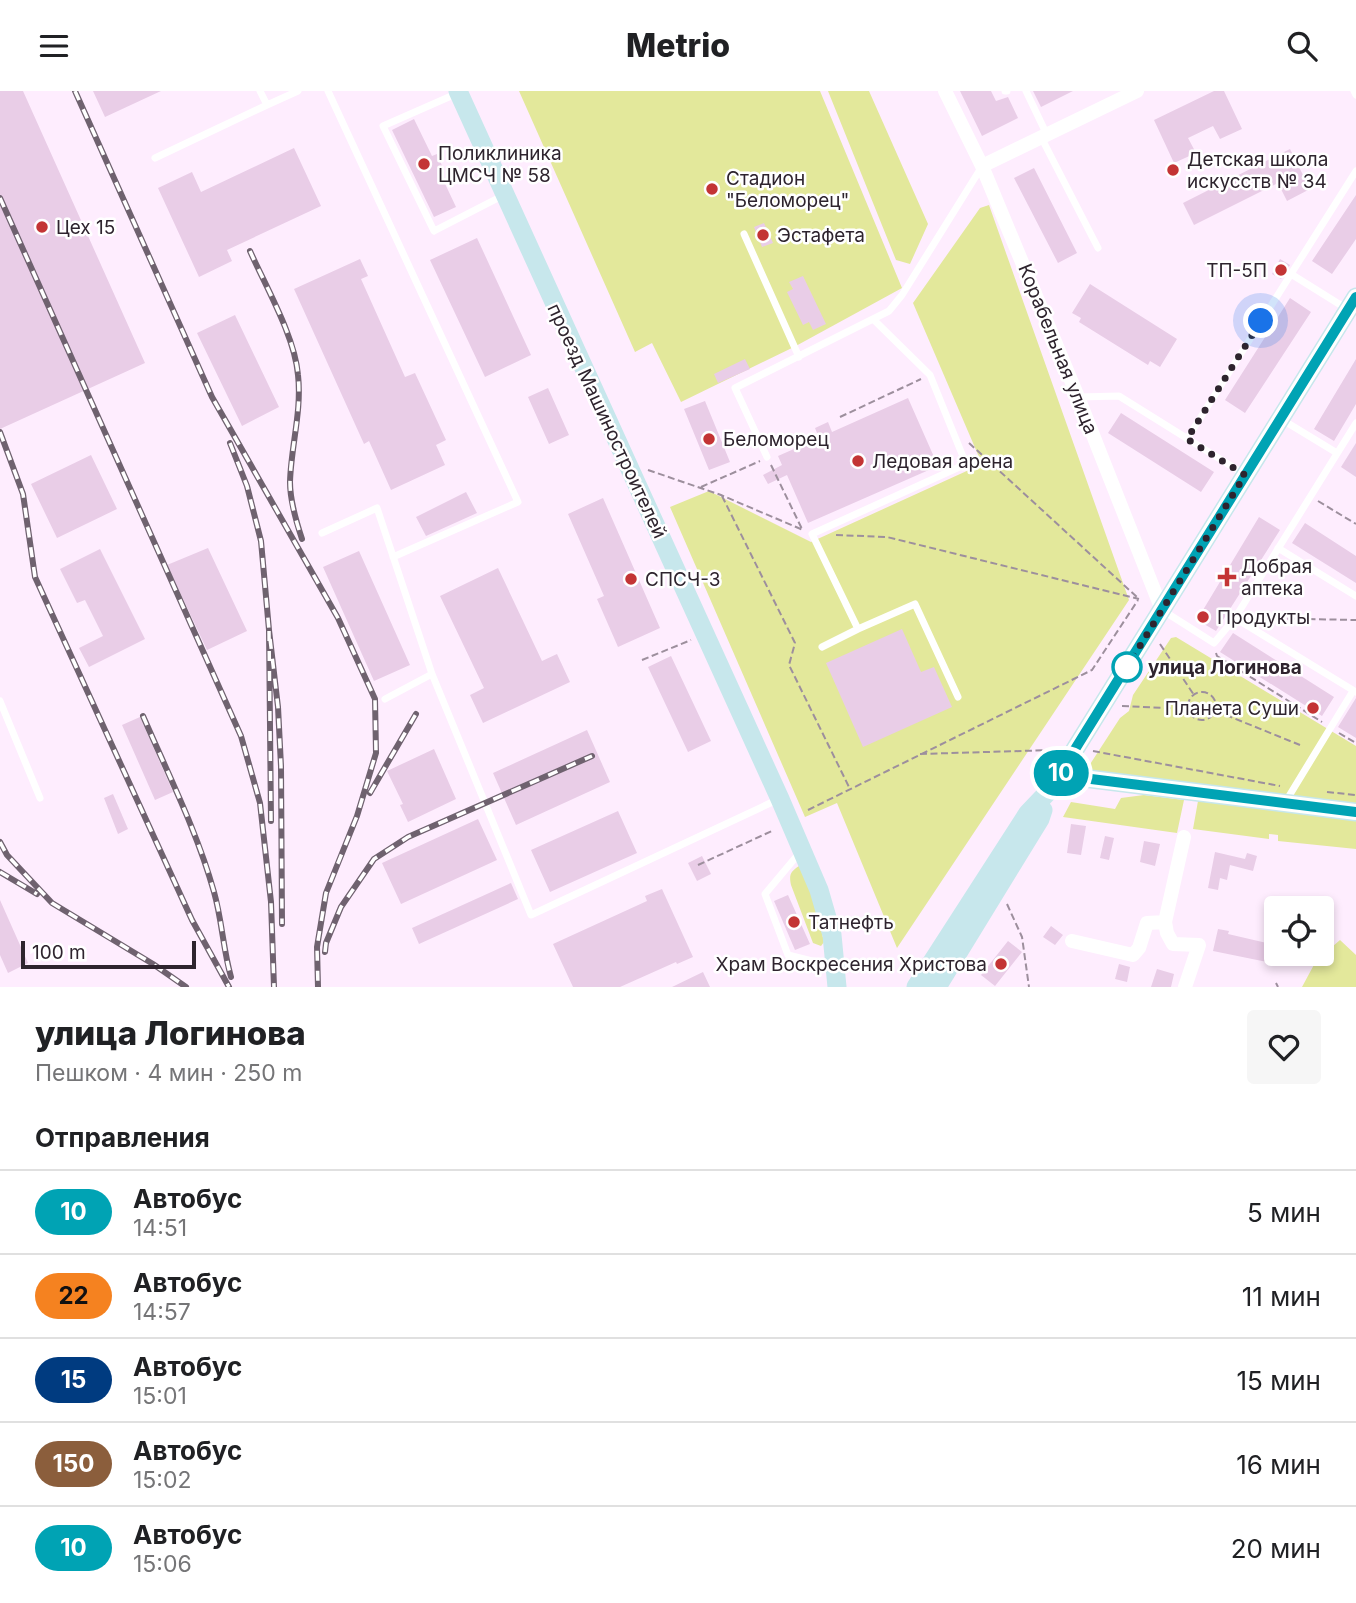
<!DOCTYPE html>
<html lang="ru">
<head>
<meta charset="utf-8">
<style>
  body { margin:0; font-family:Inter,sans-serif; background:#f6f6f6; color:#202124; height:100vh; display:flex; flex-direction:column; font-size:26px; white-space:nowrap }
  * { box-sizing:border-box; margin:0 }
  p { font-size:23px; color:#757577 }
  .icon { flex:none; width:38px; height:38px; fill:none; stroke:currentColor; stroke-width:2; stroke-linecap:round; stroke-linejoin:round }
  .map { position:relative; height:896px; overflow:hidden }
  .drawer { display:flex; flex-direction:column; background:#fff; flex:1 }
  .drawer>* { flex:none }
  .badge { padding:0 14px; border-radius:23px; font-size:24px; line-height:46px }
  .fabs { position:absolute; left:1264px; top:805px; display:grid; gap:14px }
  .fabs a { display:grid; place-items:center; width:70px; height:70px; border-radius:7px; background:#fff; box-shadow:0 4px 10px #0003; font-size:35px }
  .scale { position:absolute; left:21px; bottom:18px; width:175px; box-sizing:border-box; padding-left:7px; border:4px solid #2e242e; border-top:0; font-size:19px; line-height:24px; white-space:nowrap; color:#2e242e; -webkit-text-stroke:5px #fff; paint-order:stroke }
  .you { position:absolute; width:35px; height:35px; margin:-18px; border:5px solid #fff; border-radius:50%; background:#1a73e8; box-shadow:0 0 0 10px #1a73e833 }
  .map>.badge { position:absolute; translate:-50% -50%; box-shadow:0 0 0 4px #fff }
  h2 { padding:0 35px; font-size:26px; line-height:63px }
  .round { display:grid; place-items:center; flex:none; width:74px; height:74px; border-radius:7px; background:#f6f6f6 }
  .overview { display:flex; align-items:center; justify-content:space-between; height:119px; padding:0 35px }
  h1 { font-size:33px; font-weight:800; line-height:52px }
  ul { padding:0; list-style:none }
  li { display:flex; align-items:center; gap:21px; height:84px; padding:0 35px; border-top:2px solid #e0e0e0 }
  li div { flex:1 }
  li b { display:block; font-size:26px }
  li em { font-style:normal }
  li .badge { min-width:77px; font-weight:700; text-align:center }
  header { display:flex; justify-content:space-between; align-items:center; height:91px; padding:0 35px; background:#fff; font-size:32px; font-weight:800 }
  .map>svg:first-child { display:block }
  .green { fill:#e3e89b }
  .building { fill:#e9cde7 }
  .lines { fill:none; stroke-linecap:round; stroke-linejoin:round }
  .path { stroke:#9d8f9d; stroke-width:2; stroke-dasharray:7 3.5; stroke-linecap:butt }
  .lane { stroke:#fff; stroke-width:7 }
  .street { stroke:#fff; stroke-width:14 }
  .secondary { stroke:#c7e7ec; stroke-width:19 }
  .rail-casing { stroke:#6f626f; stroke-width:6 }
  .rail { stroke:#fff; stroke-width:3.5; stroke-dasharray:10; stroke-linecap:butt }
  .line-casing { stroke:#fff; stroke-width:16 }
  .line { stroke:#00a3b4; stroke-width:10 }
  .walk { stroke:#2e242e; stroke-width:7; stroke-dasharray:0 12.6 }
  .poi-dot { fill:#c33434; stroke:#fff; stroke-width:2.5 }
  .stop-dot { fill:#fff; stroke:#00a3b4; stroke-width:3.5 }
  .labels { text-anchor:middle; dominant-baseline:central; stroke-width:5; stroke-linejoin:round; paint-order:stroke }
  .poi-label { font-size:19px; fill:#2e242e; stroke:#fff; text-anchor:start }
  .street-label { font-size:19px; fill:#2e242e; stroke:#fff }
  .stop-label { font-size:19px; font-weight:bold; fill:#2e242e; stroke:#fff; text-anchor:start }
</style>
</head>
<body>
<header><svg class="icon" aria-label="menu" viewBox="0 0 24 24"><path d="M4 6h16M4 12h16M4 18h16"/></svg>Metrio<svg class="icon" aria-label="search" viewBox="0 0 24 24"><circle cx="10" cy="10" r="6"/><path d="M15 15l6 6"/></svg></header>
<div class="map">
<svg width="1356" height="896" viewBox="0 0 1356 896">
  <rect width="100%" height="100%" fill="#feedfe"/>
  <!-- green -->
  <path class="green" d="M 519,0 L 820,0 L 902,197 L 794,256 L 681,311 L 652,252 L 635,261 Z
    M 828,0 L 869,0 L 928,133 L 910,173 L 896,169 Z
    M 989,114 L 1129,509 L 897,857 L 837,712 L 805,726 L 670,416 L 709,400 L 811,451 L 982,373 L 913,212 L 980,117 Z
    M 1176,546 L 1356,655 L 1356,716 L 1085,681 L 1120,627 L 1129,620 L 1133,604 L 1171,547 Z
    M 1144,704 L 1184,709 L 1177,742 L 1063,726 L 1071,711 L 1115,718 L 1121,707 Z
    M 1198,710 L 1356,729 L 1356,758 L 1278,750 L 1278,744 L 1269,743 L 1269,748 L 1193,738 Z
    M 799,775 L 807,778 L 824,851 L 821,855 L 813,852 L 791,794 C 789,784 790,781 799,775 Z
    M 1340,849 L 1356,864 L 1356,896 L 1302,896 L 1316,870 Z"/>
  <!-- building -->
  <path class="building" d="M 0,0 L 23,0 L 145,272 L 0,338 Z
    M 93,0 L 161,0 L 105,26 Z
    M 960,0 L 991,0 L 996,10 L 1008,6 L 1018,27 L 982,45 Z
    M 1033,0 L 1073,0 L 1041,16 Z
    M 1214,0 L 1224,0 L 1242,38 L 1220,48 L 1213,35 L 1188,47 L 1196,62 L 1174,72 L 1154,29 Z
    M 414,28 L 432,65 L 437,63 L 443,77 L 439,80 L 456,116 L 434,126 L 392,39 Z
    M 294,57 L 321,115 L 227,159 L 232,170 L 199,186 L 158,97 L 192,81 L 201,101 Z
    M 1290,58 L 1310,98 L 1287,110 L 1278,92 L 1194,134 L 1183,112 Z
    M 1034,77 L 1077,162 L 1058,172 L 1014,87 Z
    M 1356,104 L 1356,148 L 1332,183 L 1312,170 Z
    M 764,132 L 773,152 L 762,156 L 754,136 Z
    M 477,147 L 531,264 L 485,286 L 430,169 Z
    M 360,168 L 368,185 L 361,188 L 405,286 L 415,282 L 446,349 L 436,354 L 445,374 L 391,399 L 369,350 L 364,353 L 294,198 Z
    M 1280,168 L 1290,174 L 1281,188 L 1272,183 Z
    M 803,185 L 826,233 L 813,239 L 809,231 L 803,234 L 787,201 L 793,198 L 789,191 Z
    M 1090,193 L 1177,248 L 1160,276 L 1150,270 L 1148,274 L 1079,231 L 1081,227 L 1072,222 Z
    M 1290,207 L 1311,221 L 1245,322 L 1225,309 Z
    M 235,224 L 279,316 L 242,335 L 197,242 Z
    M 745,268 L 750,278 L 718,292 L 714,283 Z
    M 1356,268 L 1356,313 L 1334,350 L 1314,338 Z
    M 548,297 L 569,344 L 549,353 L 528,306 Z
    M 908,307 L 938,375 L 808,432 L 787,384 L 768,393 L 763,384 L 782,374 L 778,365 L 819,347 L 815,337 L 828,331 L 832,341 Z
    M 705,310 L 730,371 L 709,379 L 684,318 Z
    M 1121,322 L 1214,381 L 1201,401 L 1108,342 Z
    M 1356,352 L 1356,386 L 1341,376 Z
    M 91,364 L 117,418 L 57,447 L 31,393 Z
    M 466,401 L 477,422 L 426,445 L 416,426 Z
    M 603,407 L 660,537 L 618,556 L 597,508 L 604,505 L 568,423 Z
    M 1259,426 L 1280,439 L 1216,540 L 1197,529 Z
    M 1305,432 L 1356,465 L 1356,492 L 1292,452 Z
    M 208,457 L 247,540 L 207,559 L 167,474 Z
    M 100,458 L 145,548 L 89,576 L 79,557 L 103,545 L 85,509 L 77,512 L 60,478 Z
    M 359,460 L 410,574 L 374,590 L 323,476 Z
    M 498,477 L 542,570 L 557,563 L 570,591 L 483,632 L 470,604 L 484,597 L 440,505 Z
    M 902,538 L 921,581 L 934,576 L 952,616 L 863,656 L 826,572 Z
    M 1233,542 L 1334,606 L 1322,625 L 1220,561 Z
    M 671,565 L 711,650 L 688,661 L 648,576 Z
    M 1356,607 L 1356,647 L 1338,636 Z
    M 140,626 L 173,701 L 155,709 L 122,634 Z
    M 587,639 L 610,691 L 516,734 L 493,682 Z
    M 434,658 L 456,708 L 408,731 L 400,714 L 403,713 L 387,680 Z
    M 113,703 L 128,738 L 118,743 L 104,707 Z
    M 618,720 L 637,762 L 550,801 L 531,759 Z
    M 478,728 L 497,769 L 401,813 L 382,772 Z
    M 1071,733 L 1086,735 L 1081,764 L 1067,762 Z
    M 1105,745 L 1114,747 L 1109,769 L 1100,767 Z
    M 1144,750 L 1160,753 L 1155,775 L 1140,771 Z
    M 1215,761 L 1245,768 L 1247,762 L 1257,765 L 1253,780 L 1230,774 L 1227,789 L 1220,787 L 1218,799 L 1208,797 Z
    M 702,765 L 711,783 L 697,790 L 688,772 Z
    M 511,792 L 518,808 L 419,853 L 412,837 Z
    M 662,798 L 693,866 L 677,873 L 676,871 L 620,896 L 573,896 L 553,853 L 647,810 L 645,805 Z
    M 788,804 L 810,853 L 795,859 L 774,810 Z
    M 0,809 L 28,872 L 8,882 L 0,864 Z
    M 1051,835 L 1063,844 L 1055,854 L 1043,846 Z
    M 1218,838 L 1229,840 L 1228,843 L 1271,853 L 1267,871 L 1213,860 Z
    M 1008,850 L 1022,861 L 995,895 L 981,884 Z
    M 1119,873 L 1130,876 L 1127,891 L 1115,888 Z
    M 1157,878 L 1174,883 L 1171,896 L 1151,896 Z
    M 703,881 L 710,896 L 672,896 Z"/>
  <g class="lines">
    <!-- path -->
    <path class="path" d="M 840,326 L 921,288
      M 969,352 L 1138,507
      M 771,374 L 802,438
      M 648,379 L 721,404 L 803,439
      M 701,396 L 760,370
      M 722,405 L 795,552 L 789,574 L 849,696
      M 1318,410 L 1356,433
      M 836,444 L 887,446 L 1139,508
      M 1256,527 L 1356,529
      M 1160,553 L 1194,604
      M 1216,562 L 1217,565 L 1322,631
      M 642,569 L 691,549
      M1188 615a14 14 0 1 1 28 0a14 14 0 1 1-28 0Z
      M 1122,615 L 1187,618
      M 1216,620 L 1300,654
      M 1339,642 L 1356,652
      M 1093,660 L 1280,695
      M 920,663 L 1054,659
      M 1327,701 L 1356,704
      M 808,719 L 1092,579 L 1138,509
      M 698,774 L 774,739
      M 1007,813 L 1022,846 L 1029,896
      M 1276,892 L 1278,896"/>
    <!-- lane -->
    <path class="lane" d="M 260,0 L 267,14 L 298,0
      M 328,0 L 518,411 L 393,466
      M 1005,0 L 1007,0
      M 1026,0 L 1047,44
      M 1354,0 L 1356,4
      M 458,2 L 383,35 L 434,140 L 504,104
      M 1041,46 L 1098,157
      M 155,67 L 267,14
      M 744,143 L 799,266
      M 1347,218 L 1291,183 L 1356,80
      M 873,228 L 930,284 L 966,373 L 812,443 L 858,538 L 915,513 L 958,606
      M 1079,306 L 1119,305 L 1244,383
      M 1281,328 L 1337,362
      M 1187,348 L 1291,183
      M 767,366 L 735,297 L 889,220 L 902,204 L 981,77
      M 322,442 L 377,417 L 432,583
      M 1278,457 L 1356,505
      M 1162,519 L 1214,552 L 1235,527 L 1356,332
      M 1235,527 L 1356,601
      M 822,556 L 858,538
      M 385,608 L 432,583 L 531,824 L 779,708
      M 0,610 L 40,707
      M 1286,710 L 1353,600
      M 801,760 L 765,803 L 788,864 L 832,875"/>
    <!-- street -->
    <path class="street" d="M 945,0 L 982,75 L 1078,306 L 1162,519
      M 982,75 L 1137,0
      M 1165,831 L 1167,842 L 1173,853 L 1199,854 L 1185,896
      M 1072,850 L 1133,864 L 1139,857 L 1147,832 L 1165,831 L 1184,746"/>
    <!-- secondary -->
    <path class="secondary" d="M 458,0 L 780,708 L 819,799 L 832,844 L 837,896
      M 1059,684 L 1356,721
      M 916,896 L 1028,722 L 1048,701 L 1059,684 L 1356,206
      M 937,896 L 1040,728 L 1043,719"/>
    <defs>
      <path id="rail" d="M 75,0 L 212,306 L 338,527 L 375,608 L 376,662 L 357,725 L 326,802 L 317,856 L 318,896
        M 0,107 L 241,645 L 260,712 L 271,811 L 274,896
        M 250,160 C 266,196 295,246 298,284 C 302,320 291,355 290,391 C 290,410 296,430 302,448
        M 0,341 L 23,403 L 35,486 L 192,829 L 229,896
        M 230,352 L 247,395 L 261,450 L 269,539
        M 143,625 C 168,683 197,740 214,801 C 222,829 223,858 231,886
        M 370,702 L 416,623
        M 271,730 L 269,539 L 278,616 L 281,675 L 282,833
        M 0,751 L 7,764 L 52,812 L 153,873 L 186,896
        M 0,781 L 37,803
        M 325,861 L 326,852 L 341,816 L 374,768 L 408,746 L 592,665"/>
    </defs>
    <!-- rail casing -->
    <use href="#rail" class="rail-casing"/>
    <!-- rail -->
    <use href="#rail" class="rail"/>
  </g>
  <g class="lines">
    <defs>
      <path id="line" d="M 1356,206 L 1059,684 L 1356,721"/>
    </defs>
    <!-- line casing -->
    <use href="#line" class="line-casing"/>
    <!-- line -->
    <use href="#line" class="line"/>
    <!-- walk -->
    <path class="walk" d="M 1127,576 L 1245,384 L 1187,348 L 1261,230"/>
  </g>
  <!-- markers -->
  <g class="poi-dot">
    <circle cx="424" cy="73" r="7"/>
    <circle cx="1173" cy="79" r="7"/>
    <circle cx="712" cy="98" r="7"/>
    <circle cx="42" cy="136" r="7"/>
    <circle cx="763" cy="144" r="7"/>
    <circle cx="1281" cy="179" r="7"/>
    <circle cx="709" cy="348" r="7"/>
    <circle cx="858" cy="370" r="7"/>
    <path d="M1223.5 475.5h7v7h7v7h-7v7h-7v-7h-7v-7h7z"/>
    <circle cx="631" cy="488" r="7"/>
    <circle cx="1203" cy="526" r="7"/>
    <circle cx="1313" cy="617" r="7"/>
    <circle cx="794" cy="831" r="7"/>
    <circle cx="1001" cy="873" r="7"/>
  </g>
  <circle class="stop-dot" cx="1127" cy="576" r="14"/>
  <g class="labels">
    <!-- poi labels -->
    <g class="poi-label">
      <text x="438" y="62">Поликлиника<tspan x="438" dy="22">ЦМСЧ № 58</tspan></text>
      <text x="1187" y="68">Детская школа<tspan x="1187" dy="22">искусств № 34</tspan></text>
      <text x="726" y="87">Стадион<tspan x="726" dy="22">"Беломорец"</tspan></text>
      <text x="56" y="136">Цех 15</text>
      <text x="777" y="144">Эстафета</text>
      <text x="1267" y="179" text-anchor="end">ТП-5П</text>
      <text x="723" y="348">Беломорец</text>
      <text x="872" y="370">Ледовая арена</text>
      <text x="1241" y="475">Добрая<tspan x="1241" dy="22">аптека</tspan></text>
      <text x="645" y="488">СПСЧ-3</text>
      <text x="1217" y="526">Продукты</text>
      <text x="1299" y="617" text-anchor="end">Планета Суши</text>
      <text x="808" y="831">Татнефть</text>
      <text x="987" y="873" text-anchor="end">Храм Воскресения Христова</text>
    </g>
    <!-- street labels -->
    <g class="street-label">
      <text transform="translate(1058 258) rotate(68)">Корабельная улица</text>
      <text transform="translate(607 330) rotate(65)">проезд Машиностроителей</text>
    </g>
    <!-- stop labels -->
    <g class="stop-label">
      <text x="1148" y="576">улица Логинова</text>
    </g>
  </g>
</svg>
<div class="fabs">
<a><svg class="icon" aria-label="locate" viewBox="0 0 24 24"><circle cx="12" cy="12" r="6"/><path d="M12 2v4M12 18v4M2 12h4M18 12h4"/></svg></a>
</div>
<div class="scale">100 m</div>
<div class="you" style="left:1261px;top:230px"></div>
<b class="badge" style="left:1061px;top:682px;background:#00a3b4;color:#fff">10</b>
</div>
<section class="drawer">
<div class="overview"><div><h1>улица Логинова</h1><p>Пешком · 4 мин · 250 m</p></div><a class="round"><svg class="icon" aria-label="heart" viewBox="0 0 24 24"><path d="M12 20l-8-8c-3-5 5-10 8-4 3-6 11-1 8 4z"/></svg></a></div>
<h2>Отправления</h2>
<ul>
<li><span class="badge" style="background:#00a3b4;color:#fff">10</span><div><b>Автобус</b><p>14:51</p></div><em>5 мин</em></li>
<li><span class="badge" style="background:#f58220;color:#111">22</span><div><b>Автобус</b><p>14:57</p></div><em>11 мин</em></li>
<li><span class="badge" style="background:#003b80;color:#fff">15</span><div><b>Автобус</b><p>15:01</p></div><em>15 мин</em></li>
<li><span class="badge" style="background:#8b5e3c;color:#fff">150</span><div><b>Автобус</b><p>15:02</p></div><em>16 мин</em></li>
<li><span class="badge" style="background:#00a3b4;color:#fff">10</span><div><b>Автобус</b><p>15:06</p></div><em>20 мин</em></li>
</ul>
</section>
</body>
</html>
